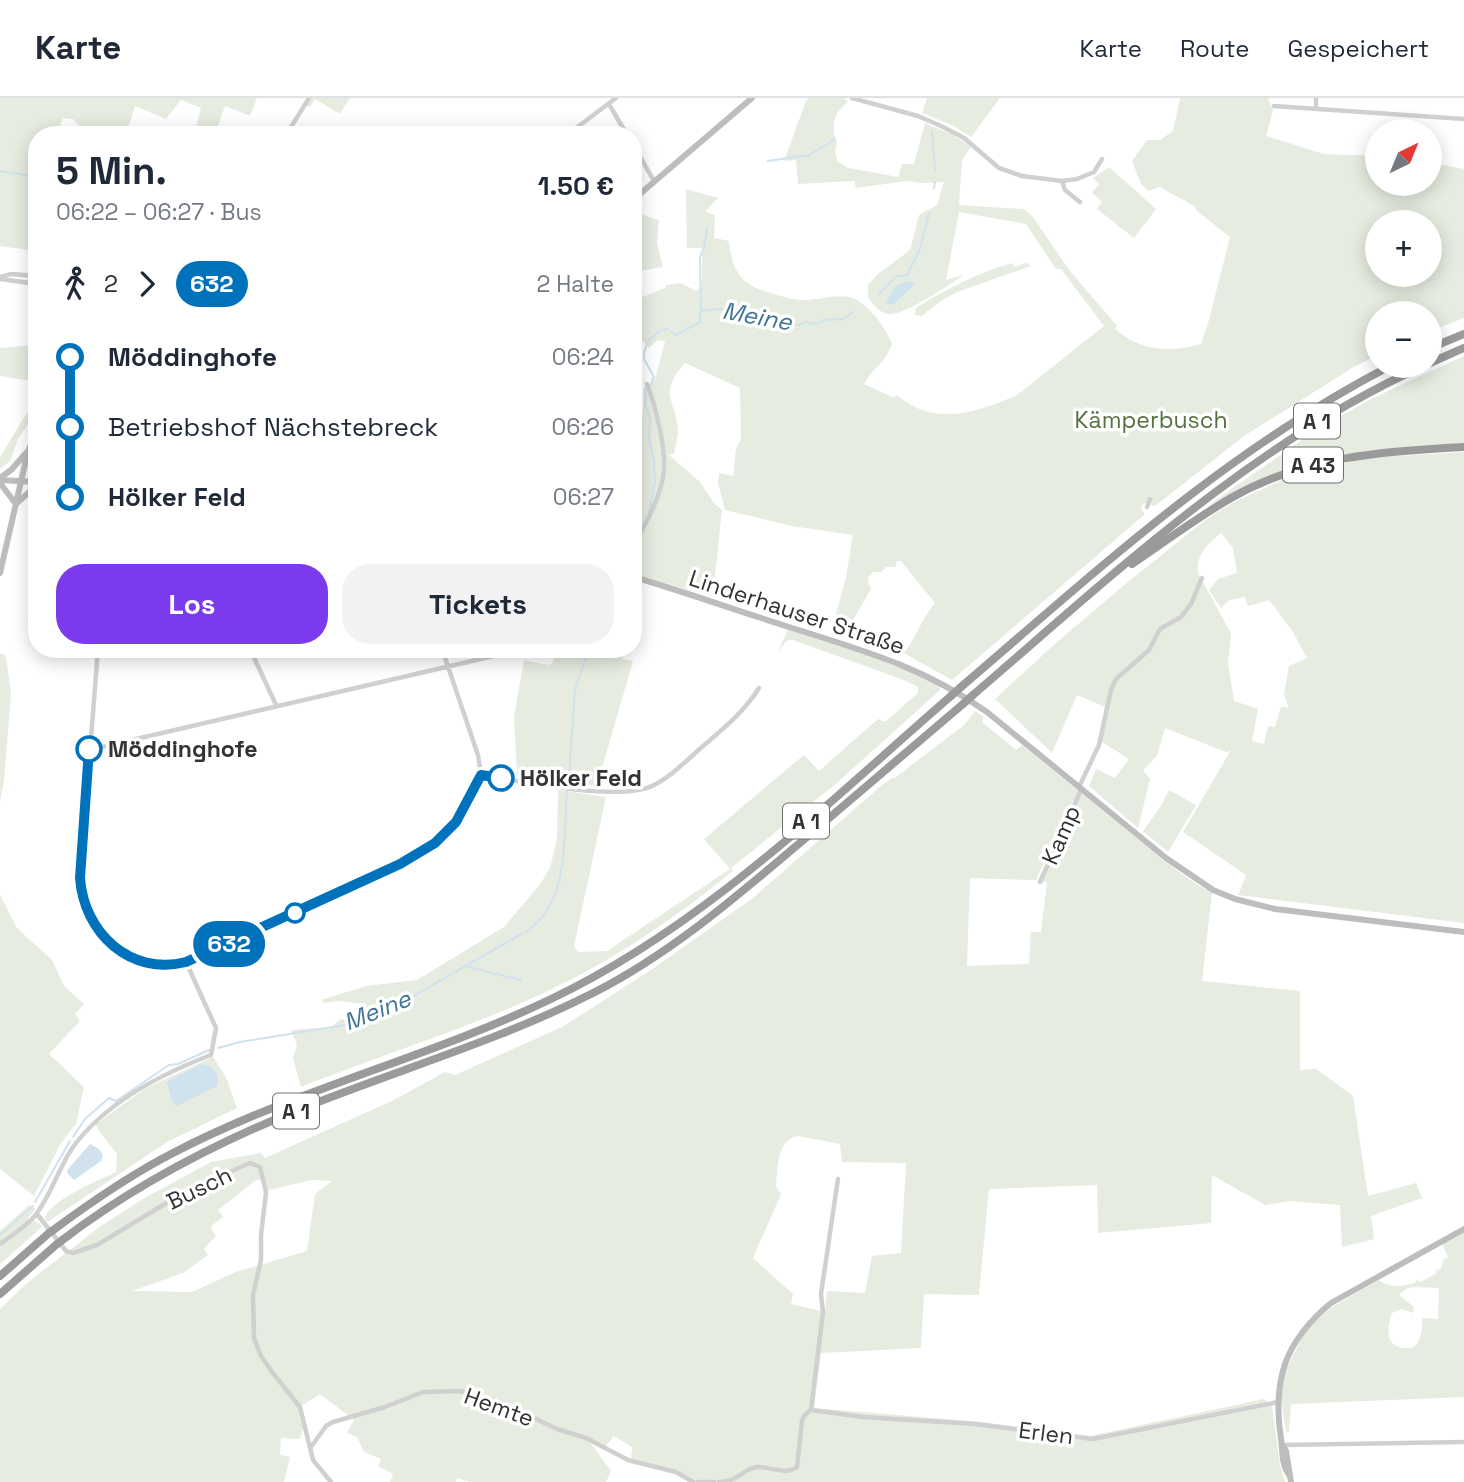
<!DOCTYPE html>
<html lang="de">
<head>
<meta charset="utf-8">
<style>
  body { margin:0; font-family:"Space Grotesk",sans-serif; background:#f2f2f3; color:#1f2937; height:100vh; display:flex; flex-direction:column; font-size:26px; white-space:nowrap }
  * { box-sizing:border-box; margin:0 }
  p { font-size:23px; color:#747a83 }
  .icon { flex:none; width:38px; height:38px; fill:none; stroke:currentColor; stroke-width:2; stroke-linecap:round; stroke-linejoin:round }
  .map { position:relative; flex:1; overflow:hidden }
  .details { position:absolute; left:28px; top:28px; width:614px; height:532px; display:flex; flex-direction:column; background:#fff; border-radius:28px; box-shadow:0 4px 18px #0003 }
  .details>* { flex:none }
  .badge { padding:0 14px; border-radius:23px; font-size:24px; line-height:46px }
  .needle { width:46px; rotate:43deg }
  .tools { position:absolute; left:1365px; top:21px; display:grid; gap:14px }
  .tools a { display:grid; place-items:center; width:77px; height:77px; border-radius:50%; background:#fff; box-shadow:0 4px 18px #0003; font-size:35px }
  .map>.badge { position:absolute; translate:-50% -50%; box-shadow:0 0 0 4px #fff }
  .legs { display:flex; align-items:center; gap:10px; height:77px; padding:0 28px; font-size:23px }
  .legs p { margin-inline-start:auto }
  .overview { display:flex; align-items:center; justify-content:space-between; height:119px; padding:0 28px }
  h1 { font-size:38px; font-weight:800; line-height:52px }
  .cta { display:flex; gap:14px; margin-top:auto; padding:14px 28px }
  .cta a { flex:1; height:80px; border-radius:28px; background:#7c3aed; color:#fff; font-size:28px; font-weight:800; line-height:80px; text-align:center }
  .cta a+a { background:#f2f2f3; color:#1f2937 }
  ul { padding:0 28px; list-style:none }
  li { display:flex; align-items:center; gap:24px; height:70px; font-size:26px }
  li i { display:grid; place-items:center; width:10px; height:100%; margin:0 9px; background:currentColor }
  li i::after { content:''; width:18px; height:18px; margin:-9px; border:5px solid; border-radius:50%; background:#fff }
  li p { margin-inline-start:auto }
  li:first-child i { background:linear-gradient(#0000 50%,currentColor 0) }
  li:last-child i { background:linear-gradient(currentColor 50%,#0000 0) }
  header { display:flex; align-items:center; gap:42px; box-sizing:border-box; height:98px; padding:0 35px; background:#fff; border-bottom:2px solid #e0e1e3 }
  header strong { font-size:33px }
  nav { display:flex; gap:38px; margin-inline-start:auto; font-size:24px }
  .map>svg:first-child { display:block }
  .green { fill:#e6ecdf; fill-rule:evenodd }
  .water { fill:#cfe2ee }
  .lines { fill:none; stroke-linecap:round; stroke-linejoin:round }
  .stream { stroke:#cfe2ee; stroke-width:2 }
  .minor { stroke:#d0d0d0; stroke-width:4.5 }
  .secondary { stroke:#bdbdbd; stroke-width:6 }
  .motorway { stroke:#9a9a9a; stroke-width:8 }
  .motorway-bridge { stroke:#9a9a9a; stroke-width:8 }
  .line-1-casing { stroke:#fff; stroke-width:16 }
  .line-1 { stroke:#0072bc; stroke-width:10 }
  .stop-1-dot { fill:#fff; stroke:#0072bc; stroke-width:3.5 }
  .labels { text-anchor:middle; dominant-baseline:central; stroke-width:7; stroke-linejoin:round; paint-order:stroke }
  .shield { fill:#fff; stroke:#707070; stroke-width:2 }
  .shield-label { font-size:21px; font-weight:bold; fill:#333 }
  .park-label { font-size:23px; fill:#56703f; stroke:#fff }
  .street-label { font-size:23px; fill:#333; stroke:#fff }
  .stop-label { font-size:23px; font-weight:bold; fill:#333; stroke:#fff; text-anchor:start }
  .water-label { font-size:24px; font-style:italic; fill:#3f7597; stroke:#fff }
</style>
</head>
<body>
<header>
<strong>Karte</strong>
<nav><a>Karte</a><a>Route</a><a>Gespeichert</a></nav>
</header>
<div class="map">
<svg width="1464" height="1384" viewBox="0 0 1464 1384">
  <rect width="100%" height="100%" fill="#fff"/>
  <!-- green -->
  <path class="green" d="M 0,0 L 257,0 L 250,18 L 225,8 L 216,34 L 196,29 L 201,10 L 181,2 L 166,21 L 135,8 L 126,37 C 103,37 88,40 73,21 L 63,20 L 56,37 L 37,37 L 37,153 L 0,148 Z
    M 309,0 L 350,0 L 340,16 L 315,1 L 310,9 L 306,7 Z
    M 809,0 L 843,0 L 848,3 L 837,15 L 834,24 L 834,37 L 837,43 L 835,54 L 838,64 L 848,70 L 898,79 L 902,66 L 914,66 L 925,25 L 955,38 L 971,49 L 962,62 L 959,107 L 1024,111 L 1033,119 L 1069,172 L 1117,228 L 1115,231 C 1140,253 1169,255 1201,246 L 1209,222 L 1230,139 L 1197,113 L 1194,108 L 1160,89 L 1148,93 L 1141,86 L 1132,63 L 1147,42 L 1160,42 L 1173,33 L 1180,0 L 1268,0 L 1273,12 L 1266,38 L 1324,56 L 1377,58 L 1377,86 L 1430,86 L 1430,64 L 1464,71 L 1464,220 L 1430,233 L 1430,215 L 1377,215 L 1377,257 L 1352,270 L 1244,338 L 1155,408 L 1143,405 L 1141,411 L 1145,416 L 952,582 L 904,555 C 916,540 922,520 935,505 L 901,463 L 897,463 L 895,469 L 886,469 L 881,474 L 873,474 L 868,480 L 868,485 L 871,491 L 843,539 L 831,535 L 846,479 L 853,437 L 792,428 L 725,412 L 718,385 L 719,375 L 733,378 L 736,351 L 741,341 L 740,290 L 685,265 C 657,297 676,301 678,333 C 678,340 675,349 674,356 L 669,357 L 700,384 L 714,405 L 722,412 L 714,487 L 711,498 L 634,476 L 634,450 L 651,420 L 645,424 L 634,442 L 634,315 L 642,324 L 644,291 L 655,282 L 665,243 L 658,242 L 649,250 L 639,239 L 634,240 L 634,197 L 635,202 L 665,190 L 666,187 L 681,185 L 696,193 L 702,187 L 702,150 L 687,150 L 686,91 L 718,100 L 705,114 L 715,117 L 714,140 L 729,143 C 732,176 743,188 774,196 C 782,198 792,202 800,202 C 816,203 834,196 849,199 C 866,202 887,231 892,246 C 886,264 872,271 864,286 L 894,300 L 897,297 C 933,329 977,315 1017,297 L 1104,228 L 1061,171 L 1056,171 L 1026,126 L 959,114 L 946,182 L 963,177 L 962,178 C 950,187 901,219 888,216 C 880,215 872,206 868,199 L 868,187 L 877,177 L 910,152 L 919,117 L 937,107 L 944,84 L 923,85 L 907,83 L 856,90 L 854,83 L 798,86 L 796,62 L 784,63 L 806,3 ZM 1377,124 L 1430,124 L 1430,177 L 1377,177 Z
    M 927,0 L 1000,0 L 971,39 L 954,28 L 922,15 Z
    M 1109,69 L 1156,111 L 1134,140 L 1097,111 L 1102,104 L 1092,95 L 1099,86 L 1093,80 Z
    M 634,114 L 659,122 L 657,145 L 663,169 L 634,174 Z
    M 1012,165 L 1014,169 L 1026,165 L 1031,168 L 957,194 L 938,205 L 922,218 L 915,217 L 916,210 C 946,191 978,175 1012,165 Z
    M 37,247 L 37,284 L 0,278 L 0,250 Z
    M 1464,258 L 1464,345 C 1398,349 1336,352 1274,376 C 1250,384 1228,398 1206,409 L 1318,331 L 1371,301 Z
    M 37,304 L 37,313 L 19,339 L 10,363 L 0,371 L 0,359 L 23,321 Z
    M 1464,354 L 1464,825 L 1238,797 L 1246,777 L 1183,734 L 1231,652 L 1226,654 L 1165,630 L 1157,658 L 1143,672 L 1150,681 L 1138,730 L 1089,688 L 1096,671 L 1115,680 L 1129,661 L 1099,642 L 1105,609 L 1077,597 L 1052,655 L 995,601 L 1057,544 L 1128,484 L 1204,423 L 1232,405 L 1282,382 L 1353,363 L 1383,359 ZM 1221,435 L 1233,450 L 1237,475 L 1218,481 L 1209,492 L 1221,510 L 1229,502 L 1245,499 L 1248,508 L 1269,502 L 1293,534 L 1307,560 L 1289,568 L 1284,596 L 1289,610 L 1281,609 L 1275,629 L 1268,628 L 1264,646 L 1252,643 L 1258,611 L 1234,603 L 1228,565 L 1231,535 L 1199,477 C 1194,458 1208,446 1221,435 Z
    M 788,531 L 871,558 L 932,583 L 941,591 L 838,684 L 731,770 L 733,773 C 676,820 616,860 550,892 C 470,930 383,956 301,989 L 293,960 L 297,947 L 291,932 L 331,929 L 341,921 L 355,924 L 370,920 L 365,906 L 338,903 L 324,905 L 321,902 L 366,888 L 417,882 L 504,829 L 539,788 L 550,770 L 557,741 L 558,692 L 606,699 L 574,848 L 578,854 L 607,853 L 730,771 L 704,741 L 804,657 L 819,673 L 878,621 L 885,624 L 918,595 L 918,589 L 904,582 L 793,542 L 786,543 L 777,556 Z
    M 558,551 L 624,551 L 622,561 L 633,563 L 602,670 L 595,688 L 517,677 L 514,619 L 524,562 L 548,567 L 552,565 Z
    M 0,555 L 6,558 L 11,596 L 4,683 L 0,704 Z
    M 975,613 L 984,619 L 982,624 L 1016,652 L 1022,647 L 1162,761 L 1190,782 L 1212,795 L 1202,883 L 1300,893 L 1300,972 L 1316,971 L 1353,998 L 1368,1098 L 1416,1085 L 1422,1100 L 1371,1118 L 1374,1141 L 1342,1149 L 1340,1107 L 1290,1103 L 1265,1107 L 1212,1077 L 1211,1125 L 1098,1135 L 1097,1087 L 989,1091 L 979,1197 L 924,1196 L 921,1250 L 821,1255 L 814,1310 L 981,1324 L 1090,1338 L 1264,1301 L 1272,1308 L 1280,1367 L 1285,1384 L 690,1384 L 675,1374 L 631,1363 L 632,1349 L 614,1338 L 605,1349 L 589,1343 L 611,1373 L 606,1384 L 470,1384 L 457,1380 L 456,1384 L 390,1384 L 393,1376 L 378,1368 L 381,1361 L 364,1354 L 357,1339 L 347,1335 L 354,1322 L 320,1296 L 301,1308 L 304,1327 L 300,1341 L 281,1340 L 280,1357 L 290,1359 L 284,1384 L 0,1384 L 0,1211 L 27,1185 L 102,1127 L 143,1101 L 211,1064 L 261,1055 L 265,1060 L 394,1002 L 445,974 L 455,977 L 562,929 L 654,870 L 753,800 L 882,687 L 892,680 L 896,679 L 964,627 ZM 1074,701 L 1077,709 L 1040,784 L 1047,784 L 1041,834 L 1031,834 L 1029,866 L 967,868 L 970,780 L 1036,782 ZM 798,1038 L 840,1046 L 842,1064 L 906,1065 L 901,1155 L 872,1158 L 865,1195 L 827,1193 L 825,1214 L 791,1206 L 793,1196 L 753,1160 L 781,1096 L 776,1088 C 778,1071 776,1042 798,1038 ZM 256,1082 L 264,1082 L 265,1093 L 311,1082 L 332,1083 L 315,1096 L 307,1153 L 236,1174 L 192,1194 L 132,1193 L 183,1175 L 208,1157 L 204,1151 L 216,1138 L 210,1129 L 223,1119 L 218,1112 Z
    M 1169,692 L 1196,707 L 1168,754 L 1143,733 L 1161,708 Z
    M 0,797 L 17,830 L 52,862 L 64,888 L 84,906 L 75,916 L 80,923 L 49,956 L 84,989 L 76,1026 L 61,1045 L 34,1098 L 0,1071 Z
    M 213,959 L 226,979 L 237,1010 L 167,1044 L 49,1123 L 46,1123 L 45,1119 C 54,1100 96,1084 116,1074 L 117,1056 L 99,1033 L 96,1026 L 146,990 Z
    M 29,1107 L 36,1111 L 27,1121 L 40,1125 L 42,1129 L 0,1166 L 0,1133 Z
    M 1464,1134 L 1464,1299 L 1291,1306 L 1289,1334 L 1286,1334 L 1281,1300 L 1283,1285 L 1287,1270 L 1304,1236 L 1319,1220 L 1332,1209 L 1379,1182 C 1391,1191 1402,1188 1415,1185 L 1417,1181 L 1420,1184 L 1436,1176 L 1435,1173 L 1441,1170 L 1444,1161 L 1448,1159 L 1442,1146 ZM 1413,1189 L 1439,1190 L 1438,1221 L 1422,1220 C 1422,1229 1422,1241 1415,1248 C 1412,1251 1409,1250 1405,1250 C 1384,1249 1387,1229 1392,1215 L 1402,1211 L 1413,1215 L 1414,1209 L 1399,1197 L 1406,1191 Z"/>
  <!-- water -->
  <path class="water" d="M 909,183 L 916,185 L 893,207 L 885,205 L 896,187 Z
    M 202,966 C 213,968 221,978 217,988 L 177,1008 L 171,1001 L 167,984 Z
    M 90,1046 L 99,1051 L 103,1057 L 101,1063 L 74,1082 L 67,1075 L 68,1071 Z"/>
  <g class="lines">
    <!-- stream -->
    <path class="stream" d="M 932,33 L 935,73
      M 768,63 L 809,57 L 834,42
      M 0,73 L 37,79
      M 934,90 L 935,84
      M 879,196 L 897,178 L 907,177 L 920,151 L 929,115
      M 701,215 L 700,159 L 704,149 L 707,131
      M 672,234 L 676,237 L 700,224 L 700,216 L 704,212 L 734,210 L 764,216 L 769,220 L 799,227 L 805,224 C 812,225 818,228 824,222 L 843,221 L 853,214
      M 651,286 L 654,279 L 644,261 L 644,255 L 648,243 L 661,232 L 668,231
      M 645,290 L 645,305 L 650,321 L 649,340 L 654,363 L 655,384 L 649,414
      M 569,679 L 575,591 L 589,551
      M 526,834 C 570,804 563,742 567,694
      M 468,869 L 521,882
      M 218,950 L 240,944 L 357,925 L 391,911 L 523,835
      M 73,1039 L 85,1021 L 109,1000 L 116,1003 L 169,967 L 178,966 L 209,952
      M 35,1104 L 70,1043
      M 0,1137 L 33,1108"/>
    <!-- minor -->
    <path class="minor" d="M 852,0 L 918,18 L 941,28 L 964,40 L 999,70 L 1022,78 L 1062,83 L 1077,81 L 1094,74 L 1102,61
      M 1316,0 L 1316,11
      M 609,6 L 627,37
      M 1274,8 L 1464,21
      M 286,37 L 309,0
      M 567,37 L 616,0
      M 634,48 L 654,83
      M 1062,83 L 1065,92 L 1080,104
      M 0,179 L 11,176 L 37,178
      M 0,181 L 37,186
      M 1147,409 L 1150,401
      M 634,446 C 646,426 663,395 664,371 C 665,347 656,309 647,286
      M 98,551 L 82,756 L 82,797 L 88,815 L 106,843 L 136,862 L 153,867 L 166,867 L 186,864 L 223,849 L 400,766 L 435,745 L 456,724 L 481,677 L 478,657 L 442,551
      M 250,551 L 276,607
      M 90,648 L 102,649 L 119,645 L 502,556 L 510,551
      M 481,677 C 521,683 617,704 652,688 C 671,679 687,662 703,648 C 724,630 744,614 759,590
      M 1079,689 L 1099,647 L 1111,592 L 1116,581 L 1149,552 L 1160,531 L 1181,519 L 1191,506 L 1202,480
      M 1040,784 L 1081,692
      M 37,1116 L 66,1153 L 73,1155 L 97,1147 L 188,1092 L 250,1065 L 260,1069 L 266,1094 L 261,1137 L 261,1162 L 253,1197 L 254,1240 L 261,1258 L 272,1274 L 300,1309 L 313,1362 L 331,1384
      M 0,1146 C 12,1137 29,1127 37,1115 C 52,1095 59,1069 73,1049 C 106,1004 161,976 211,957 L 216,930 L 186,864
      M 811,1312 L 863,1319 L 975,1326 L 1093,1341 L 1278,1304
      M 1282,1347 L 1464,1344
      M 311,1349 L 326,1328 L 333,1324 L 385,1309 L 423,1294 L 461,1293 L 502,1305 L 557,1331 L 586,1340 L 628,1362 L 676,1374 L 693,1384
      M 698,1384 L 714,1384
      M 719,1384 C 738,1384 742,1371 757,1369 C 770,1368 785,1378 797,1369 L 802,1323 L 804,1318 L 811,1312 L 823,1214 L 821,1196 L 838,1081"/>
    <!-- secondary -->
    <path class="secondary" d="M 634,101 L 752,0
      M 29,354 L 33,372 L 37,377
      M 0,380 L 11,372 L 27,354
      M 0,382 L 37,384
      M 0,385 L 16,406
      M 17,405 L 37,387
      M 0,475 L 28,353 L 37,334
      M 634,479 C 685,494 735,512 786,528 C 861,552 922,568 987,614 L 1166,760 L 1213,792 L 1235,801 L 1275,811 L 1464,834
      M 1282,1347 L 1286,1353 L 1291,1384
      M 1289,1377 C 1281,1366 1283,1353 1281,1341 C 1272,1282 1285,1243 1331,1205 L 1464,1131"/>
    <!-- motorway -->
    <path class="motorway" d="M 1430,250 L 1464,236
      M 1430,265 L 1464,250
      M 1132,466 C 1165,444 1196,420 1231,400 C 1302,359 1383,353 1464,349
      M 961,589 C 1100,470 1226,353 1390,268
      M 973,597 C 1115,475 1251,346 1423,268
      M 52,1133 C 91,1104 130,1077 173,1055 C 294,992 428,960 551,901 C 703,829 825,707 951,598
      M 61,1143 C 137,1085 223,1041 313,1006 C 407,969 505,940 595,894 C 671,855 736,799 801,744 C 855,698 909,652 963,606
      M 0,1178 L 49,1135
      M 0,1196 L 57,1146"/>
    <!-- motorway-bridge -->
    <path class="motorway-bridge" d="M 951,598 L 961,589
      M 963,606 L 973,597
      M 49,1135 L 52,1133
      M 57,1146 L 61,1143"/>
  </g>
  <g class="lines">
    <defs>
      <path id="line-1" d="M 89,651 L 80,780 C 84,835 130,878 186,864 L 400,766 L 435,745 L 456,724 L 481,677 L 501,680"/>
    </defs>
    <!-- line-1 casing -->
    <use href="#line-1" class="line-1-casing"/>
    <!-- line-1 -->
    <use href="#line-1" class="line-1"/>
  </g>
  <!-- markers -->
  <g class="stop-1-dot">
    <circle cx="89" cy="651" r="12"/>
    <circle cx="501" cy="680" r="12"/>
    <circle cx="295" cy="815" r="9"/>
  </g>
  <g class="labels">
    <!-- shield labels -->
    <g class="shield">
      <rect x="1294" y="305.5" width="46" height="35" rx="5"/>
      <rect x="1283" y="349.5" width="60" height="35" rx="5"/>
      <rect x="783" y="705.5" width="46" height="35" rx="5"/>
      <rect x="273" y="995.5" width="46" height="35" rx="5"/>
    </g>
    <g class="shield-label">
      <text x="1317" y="323">A 1</text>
      <text x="1313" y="367">A 43</text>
      <text x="806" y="723">A 1</text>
      <text x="296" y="1013">A 1</text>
    </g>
    <!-- park labels -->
    <g class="park-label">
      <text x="1151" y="322">Kämperbusch</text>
    </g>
    <!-- street labels -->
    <g class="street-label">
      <text transform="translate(797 514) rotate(18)">Linderhauser Straße</text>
      <text transform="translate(1061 737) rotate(-66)">Kamp</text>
      <text transform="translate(199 1090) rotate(-26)">Busch</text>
      <text transform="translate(499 1309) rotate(20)">Hemte</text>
      <text transform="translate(1046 1335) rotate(7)">Erlen</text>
    </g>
    <!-- stop labels -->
    <g class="stop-label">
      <text x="108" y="651">Möddinghofe</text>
      <text x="520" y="680">Hölker Feld</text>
    </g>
    <!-- water labels -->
    <g class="water-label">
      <text transform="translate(757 218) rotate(10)">Meine</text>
      <text transform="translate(377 912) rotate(-22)">Meine</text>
    </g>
  </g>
</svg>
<div class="tools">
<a><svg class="needle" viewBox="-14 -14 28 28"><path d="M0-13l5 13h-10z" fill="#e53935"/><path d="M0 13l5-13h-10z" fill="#747a83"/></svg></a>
<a>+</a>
<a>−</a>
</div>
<b class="badge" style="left:229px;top:846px;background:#0072bc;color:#fff">632</b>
<section class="details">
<div class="overview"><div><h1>5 Min.</h1><p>06:22 – 06:27 · Bus</p></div><b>1.50 €</b></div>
<div class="legs"><svg class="icon" aria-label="walk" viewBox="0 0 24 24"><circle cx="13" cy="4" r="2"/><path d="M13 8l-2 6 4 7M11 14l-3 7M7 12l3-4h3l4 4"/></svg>2<svg class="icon" aria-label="forward" viewBox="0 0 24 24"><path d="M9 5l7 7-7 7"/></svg><b class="badge" style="background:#0072bc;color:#fff">632</b><p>2 Halte</p></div>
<ul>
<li><i style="color:#0072bc"></i><b>Möddinghofe</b><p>06:24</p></li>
<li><i style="color:#0072bc"></i><span>Betriebshof Nächstebreck</span><p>06:26</p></li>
<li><i style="color:#0072bc"></i><b>Hölker Feld</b><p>06:27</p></li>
</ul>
<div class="cta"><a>Los</a><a>Tickets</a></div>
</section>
</div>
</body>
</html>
